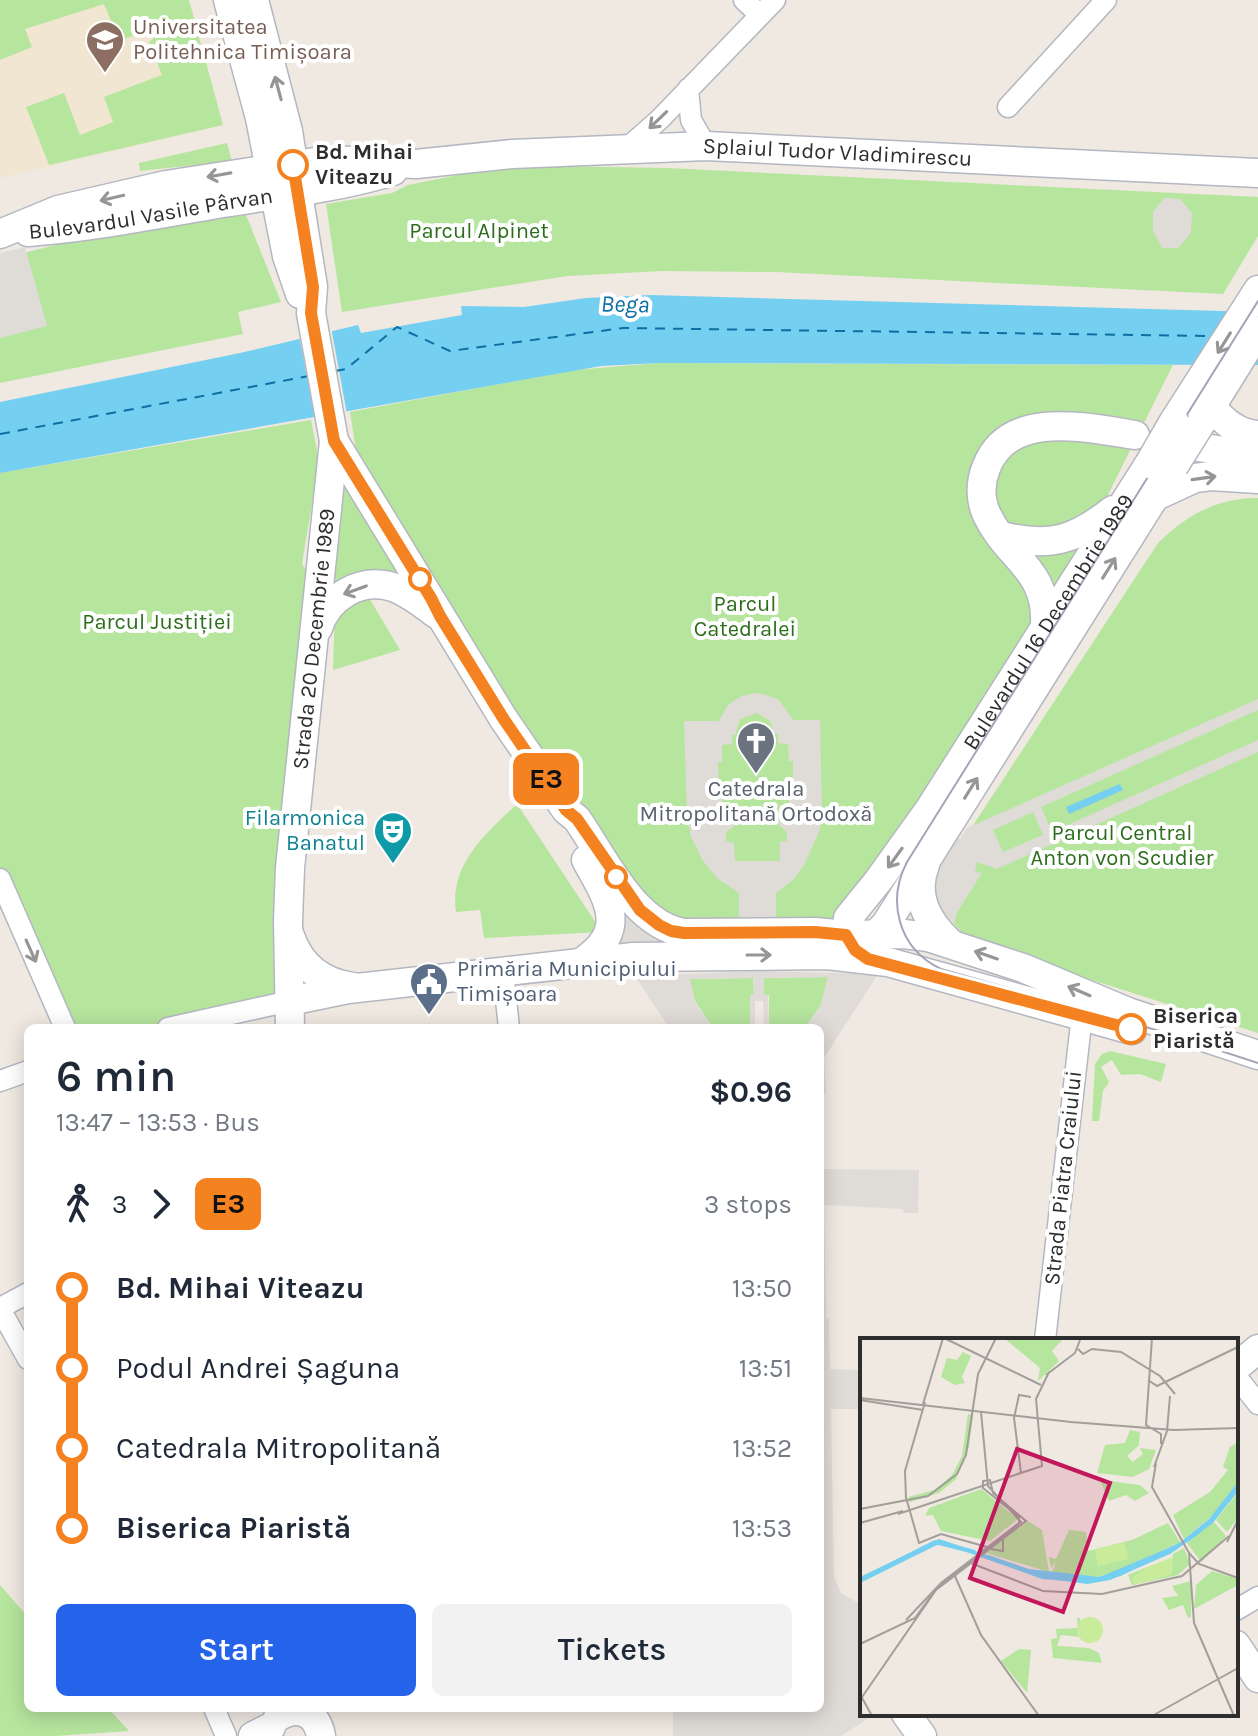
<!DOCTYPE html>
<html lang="en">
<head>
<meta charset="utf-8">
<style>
  body { margin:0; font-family:Karla,sans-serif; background:#f2f2f3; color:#1f2937; height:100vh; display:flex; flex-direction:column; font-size:30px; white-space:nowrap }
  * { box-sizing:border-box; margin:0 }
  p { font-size:26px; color:#747a83 }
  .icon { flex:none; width:44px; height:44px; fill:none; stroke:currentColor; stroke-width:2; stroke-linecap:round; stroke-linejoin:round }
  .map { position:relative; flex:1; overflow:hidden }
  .details { position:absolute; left:24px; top:1024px; width:800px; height:688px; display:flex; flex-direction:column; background:#fff; border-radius:12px; box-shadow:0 4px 20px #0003 }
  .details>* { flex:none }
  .badge { padding:0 16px; border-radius:12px; font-size:28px; line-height:52px }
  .map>.badge { position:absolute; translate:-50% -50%; box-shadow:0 0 0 4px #fff }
  .legs { display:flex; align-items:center; gap:12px; height:88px; padding:0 32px; font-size:26px }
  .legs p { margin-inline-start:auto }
  .summary { display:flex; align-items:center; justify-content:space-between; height:136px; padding:0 32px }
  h1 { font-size:44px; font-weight:600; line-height:60px }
  .primary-button { display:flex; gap:16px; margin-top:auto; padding:16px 32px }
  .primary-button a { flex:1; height:92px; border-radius:12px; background:#2563eb; color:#fff; font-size:32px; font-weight:600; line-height:92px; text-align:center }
  .primary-button a+a { background:#f2f2f3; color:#1f2937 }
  ul { padding:0 32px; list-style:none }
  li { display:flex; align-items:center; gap:28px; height:80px; font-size:30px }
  li i { display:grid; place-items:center; width:12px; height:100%; margin:0 10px; background:currentColor }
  li i::after { content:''; width:20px; height:20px; margin:-10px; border:6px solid; border-radius:50%; background:#fff }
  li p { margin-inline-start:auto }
  li:first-child i { background:linear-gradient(#0000 50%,currentColor 0) }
  li:last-child i { background:linear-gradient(currentColor 50%,#0000 0) }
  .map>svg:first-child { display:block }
  .education { fill:#f0e6d1 }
  .green { fill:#b6e59e }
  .plaza { fill:#dfdcd8; fill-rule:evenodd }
  .water { fill:#75cff0 }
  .pier { fill:#efe9e1 }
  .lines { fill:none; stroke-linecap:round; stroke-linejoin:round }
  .ferry { stroke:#0d6fa3; stroke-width:2; stroke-dasharray:10 8; stroke-linecap:butt }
  .street-casing { stroke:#b4b7c1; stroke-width:23 }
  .secondary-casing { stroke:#b4b7c1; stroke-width:31 }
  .street { stroke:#fff; stroke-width:20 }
  .secondary { stroke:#fff; stroke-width:28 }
  .tram { stroke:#a3a6b8; stroke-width:2 }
  .secondary-bridge-casing { stroke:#b4b7c1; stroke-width:31; stroke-linecap:butt }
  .secondary-bridge { stroke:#fff; stroke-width:28 }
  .oneway { stroke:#969696 }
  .line-1-casing { stroke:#fff; stroke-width:18 }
  .line-1 { stroke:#f58220; stroke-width:12 }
  .stop-1-dot { fill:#fff; stroke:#f58220; stroke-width:4 }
  .labels { text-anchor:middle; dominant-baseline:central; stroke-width:8; stroke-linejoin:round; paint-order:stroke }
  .education-label { font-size:22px; fill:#785e54; stroke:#fff; text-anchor:start }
  .stop-label { font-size:22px; font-weight:bold; fill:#2e2e2e; stroke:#fff; text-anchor:start }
  .street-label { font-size:22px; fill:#2e2e2e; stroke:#fff }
  .park-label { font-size:22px; fill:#2c6e1b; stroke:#fff }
  .worship-label { font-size:22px; fill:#5b616d; stroke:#fff }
  .culture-label { font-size:22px; fill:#0d838f; stroke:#fff; text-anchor:end }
  .service-label { font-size:22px; fill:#4e5e75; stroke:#fff; text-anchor:start }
  .water-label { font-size:24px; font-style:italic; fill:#0d6fa3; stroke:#fff }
  .inset-river { fill:none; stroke:#75cff0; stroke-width:4 }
  .inset-road { fill:none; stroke:#a29e99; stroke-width:2 }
  .view { fill:#c2185b; fill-opacity:0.15; stroke:#c2185b; stroke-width:4 }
  .inset-edge { fill:none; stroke:#2e2e2e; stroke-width:4 }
</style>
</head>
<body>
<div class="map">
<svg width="1258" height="1736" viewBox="0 0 1258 1736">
  <rect width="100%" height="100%" fill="#efe9e1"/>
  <!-- education -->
  <path class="education" d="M 0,0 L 189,0 L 223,125 L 0,178 Z"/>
  <!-- green -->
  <path class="green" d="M 0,0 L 189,0 L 223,125 L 49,165 L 26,107 L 64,93 L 80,135 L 113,122 L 104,97 L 162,75 L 149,42 L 153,39 L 149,30 L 119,41 L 104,4 L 25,29 L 32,47 L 0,60 Z
    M 227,143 L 232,161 L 140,171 L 139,163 Z
    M 544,166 L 667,168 L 1258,197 L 1258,236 L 1223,294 L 777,272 L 662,271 L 567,276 L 342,312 L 326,204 L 392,193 L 408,185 L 468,173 Z
    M 246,215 L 281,302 L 238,312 L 243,334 L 0,383 L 0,259 L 75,240 Z
    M 659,363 L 1173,365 L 1035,640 L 838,920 L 684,933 L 608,889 L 358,463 L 350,412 L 574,370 Z
    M 311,420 L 318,456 L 318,467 L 302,564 L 317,586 L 289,996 L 196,1016 L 154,1028 L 65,1028 L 0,880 L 0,473 Z
    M 338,465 L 412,588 L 330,590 Z
    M 1258,498 L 1258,1033 L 979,944 L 966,937 L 947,916 L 951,859 L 1158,543 C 1186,515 1218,498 1258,498 Z
    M 368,596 L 400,650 L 333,670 L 335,609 Z
    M 517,804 L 602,932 L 484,938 L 480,910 L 456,912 C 449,865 485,834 517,804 Z
    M 828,977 L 821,1005 L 805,1028 L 769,1028 L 769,995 L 764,995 L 764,978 Z
    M 753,978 L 754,995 L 750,995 L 750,1028 L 713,1028 L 695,1001 L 689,979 Z
    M 1110,1051 L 1166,1064 L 1161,1082 L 1140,1074 L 1121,1075 L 1112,1060 L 1101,1067 L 1109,1082 L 1103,1091 L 1099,1121 L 1092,1121 L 1095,1064 L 1102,1054 Z
    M 0,1585 L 28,1617 L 28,1708 L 108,1708 L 129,1731 L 56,1736 L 0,1736 Z"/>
  <!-- plaza -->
  <path class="plaza" d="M 1164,198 L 1180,199 L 1192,213 L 1191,233 L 1178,248 L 1162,248 L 1153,231 L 1153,212 Z
    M 25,247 L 47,326 L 0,338 L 0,253 Z
    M 754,693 L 767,695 L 779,700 L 793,720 L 820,720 L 822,813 L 819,832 L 804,865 L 793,880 L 776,893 L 776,918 L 739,918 L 739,893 L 718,879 L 703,861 L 691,837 L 687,816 L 684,721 L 719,721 L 728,705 L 740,697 ZM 757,713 L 770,721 L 774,734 L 778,734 L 778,743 L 788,744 L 789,761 L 793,761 L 793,787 L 789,788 L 789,805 L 779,805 L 779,825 L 787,832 L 787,841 L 780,842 L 780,861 L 735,861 L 734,843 L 726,841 L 726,832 L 734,826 L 733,806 L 722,806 L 722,789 L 719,788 L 718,762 L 722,762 L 722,745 L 732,744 L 732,735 L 735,735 L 740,719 Z
    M 1258,699 L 1258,710 L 1041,807 L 1052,832 L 1258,740 L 1258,752 L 997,869 L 977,862 L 975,872 L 982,873 L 956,914 L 955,923 L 942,915 L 933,890 L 936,871 L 957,837 L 960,839 L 967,828 ZM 1033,812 L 1043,835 L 1003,852 L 993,830 Z
    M 623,907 L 672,943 L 614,947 Z
    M 758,971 L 878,974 L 824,1058 L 826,1093 L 821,1093 L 824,1169 L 919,1170 L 918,1213 L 904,1213 L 903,1209 L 824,1205 L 826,1318 L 829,1319 L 830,1369 L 862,1370 L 862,1409 L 831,1409 L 834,1577 L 841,1593 L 862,1605 L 862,1714 L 875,1714 L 841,1736 L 673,1736 L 673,1708 L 820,1708 L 820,1028 L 805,1028 L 821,1005 L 828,977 L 764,978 L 764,994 L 768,995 L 769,1028 L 764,1028 L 763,1001 L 755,1001 L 755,1028 L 750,1028 L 750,995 L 754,994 L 753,978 L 690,979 L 695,1002 L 713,1028 L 669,1028 L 635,976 Z"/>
  <!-- water -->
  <path class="water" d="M 650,295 L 1258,312 L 1258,365 L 659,363 L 601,366 L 0,473 L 0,402 L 240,353 L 358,325 L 361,333 L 462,315 L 461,306 L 524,307 L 586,298 Z
    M 1120,784 L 1123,790 L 1069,814 L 1066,807 Z"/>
  <!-- pier -->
  <path class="pier" d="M 331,327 L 347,414 L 315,420 L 299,335 Z"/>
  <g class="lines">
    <!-- ferry -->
    <path class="ferry" d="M 335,371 L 346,369 L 397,327 L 450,351 L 623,328 L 1211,336
      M 0,434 L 309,376"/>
    <defs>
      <path id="street" d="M 744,0 L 760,15
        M 688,89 L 691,120 L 706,146
        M 1008,107 L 1106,0
        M 626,149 L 660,119 L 775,0
        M 0,879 L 65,1028
        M 503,971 L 509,1028
        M 168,1028 L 290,1001
        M 0,1081 L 28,1071
        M 0,1308 L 28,1293
        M 0,1309 L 28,1359
        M 1045,1340 L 1082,1015
        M 1236,1376 L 1258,1404
        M 1236,1610 L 1258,1597
        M 214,1708 L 226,1736"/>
      <g id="secondary">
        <path d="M 228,0 L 260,118 L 287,256 L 300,294"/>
        <path d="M 254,0 L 288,131 L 313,287 L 311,313 L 334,441 L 290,868 L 288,921 L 290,1028"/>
        <path id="s1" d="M 28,232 C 94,227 158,214 223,203 C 280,194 338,188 393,171"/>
        <path id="s2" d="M 0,234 L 58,210 L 166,185 L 328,160 L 416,164 L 512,154 L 706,146 L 1258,173"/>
        <path d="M 1211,407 C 1224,421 1237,434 1258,435"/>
        <path d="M 1174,421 L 1258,290"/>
        <path d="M 1201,423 L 1258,331"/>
        <path d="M 334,441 L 503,718 L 566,810 L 577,819 C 604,858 634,925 684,933 L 815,932 L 846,935 L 904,934 L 928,937 L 1023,968 L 1128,1012 L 1258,1055"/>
        <path d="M 1198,447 L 1258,456"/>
        <path d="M 1154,497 L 1195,478 L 1211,476 L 1258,479"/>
        <path d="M 1002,536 C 1050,548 1075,540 1113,510"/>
        <path d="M 1045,625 C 1048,569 1008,559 987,515 C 980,500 980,483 986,468 C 1008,408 1088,428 1135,435"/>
        <path d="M 318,628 C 328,597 360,577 393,587 C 409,593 423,604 436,614"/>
        <path d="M 925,865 C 913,896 927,921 949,942"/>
        <path d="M 290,936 C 300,966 322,983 353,987"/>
        <path d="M 868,943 L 886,924 L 1174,466"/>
        <path id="s3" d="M 854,950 L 846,935 L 848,918 L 878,881 L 929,810 L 1149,464"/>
        <path d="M 582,962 C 629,930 609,901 586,860"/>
        <path d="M 290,1001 L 348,989 L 633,957 L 827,955 L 888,962 L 1132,1030"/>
        <path d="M 1236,1367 L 1258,1349"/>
        <path d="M 1236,1645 L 1258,1678"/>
        <path d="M 906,1714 L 922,1736"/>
        <path d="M 278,1717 C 298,1704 317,1713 321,1736"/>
        <path d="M 253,1736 L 271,1727"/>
      </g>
    </defs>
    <!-- street casing -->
    <use href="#street" class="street-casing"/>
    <!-- secondary casing -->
    <use href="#secondary" class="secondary-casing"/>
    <!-- street -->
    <use href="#street" class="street"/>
    <!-- secondary -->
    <use href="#secondary" class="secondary"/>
    <!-- tram -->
    <path class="tram" d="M 1258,301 L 907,862 C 886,902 899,949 941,969 L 1163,1032 L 1258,1063"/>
    <defs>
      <path id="secondary-bridge" d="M 1149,464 L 1174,421
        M 1174,466 L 1201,423"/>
    </defs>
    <!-- secondary-bridge casing -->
    <use href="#secondary-bridge" class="secondary-bridge-casing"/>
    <!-- secondary-bridge -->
    <use href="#secondary-bridge" class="secondary-bridge"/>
  </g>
  <!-- one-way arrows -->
  <defs><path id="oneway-shaft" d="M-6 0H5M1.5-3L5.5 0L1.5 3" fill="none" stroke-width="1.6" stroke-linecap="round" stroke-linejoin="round" transform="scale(2)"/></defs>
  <g class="oneway">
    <use href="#oneway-shaft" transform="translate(278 88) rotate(-105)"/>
    <use href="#oneway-shaft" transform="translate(658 120) rotate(136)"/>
    <use href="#oneway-shaft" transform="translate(219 175) rotate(170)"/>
    <use href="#oneway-shaft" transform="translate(112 198) rotate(167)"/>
    <use href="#oneway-shaft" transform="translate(1224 343) rotate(122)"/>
    <use href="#oneway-shaft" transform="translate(1204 478) rotate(-8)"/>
    <use href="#oneway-shaft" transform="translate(1109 568) rotate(-58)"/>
    <use href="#oneway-shaft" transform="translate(355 590) rotate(160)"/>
    <use href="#oneway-shaft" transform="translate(971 788) rotate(-58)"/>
    <use href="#oneway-shaft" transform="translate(895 858) rotate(126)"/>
    <use href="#oneway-shaft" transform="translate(31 951) rotate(66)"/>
    <use href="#oneway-shaft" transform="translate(759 955)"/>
    <use href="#oneway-shaft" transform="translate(986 955) rotate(-161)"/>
    <use href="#oneway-shaft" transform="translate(1079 991) rotate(-157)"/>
  </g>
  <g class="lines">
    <defs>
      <path id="line-1" d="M 293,165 L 313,287 L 311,313 L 334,441 L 431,598 L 440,616 L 503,718 L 566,810 L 577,819 L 640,910 L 659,925 L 671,931 L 684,933 L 815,932 L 846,935 L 855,950 L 868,959 L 1131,1029"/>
    </defs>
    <!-- line-1 casing -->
    <use href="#line-1" class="line-1-casing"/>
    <!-- line-1 -->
    <use href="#line-1" class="line-1"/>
  </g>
  <!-- icons -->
  <defs>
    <symbol id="university-pin" viewBox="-11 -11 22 30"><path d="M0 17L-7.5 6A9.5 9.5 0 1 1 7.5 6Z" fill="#8d6e63" stroke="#fff"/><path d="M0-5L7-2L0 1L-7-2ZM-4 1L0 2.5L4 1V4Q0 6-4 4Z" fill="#fff"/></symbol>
    <symbol id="church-pin" viewBox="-11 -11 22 30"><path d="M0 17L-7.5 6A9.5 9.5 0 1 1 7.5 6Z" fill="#6b7280" stroke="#fff"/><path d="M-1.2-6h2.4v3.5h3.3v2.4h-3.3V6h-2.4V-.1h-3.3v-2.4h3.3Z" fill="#fff"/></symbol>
    <symbol id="theatre-pin" viewBox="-11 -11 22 30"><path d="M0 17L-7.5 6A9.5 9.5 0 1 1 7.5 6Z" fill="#0f9aa8" stroke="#fff"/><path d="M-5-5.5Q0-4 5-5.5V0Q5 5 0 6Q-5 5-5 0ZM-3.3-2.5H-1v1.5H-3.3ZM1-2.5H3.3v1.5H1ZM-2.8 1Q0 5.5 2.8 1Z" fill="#fff"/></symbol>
    <symbol id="civic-pin" viewBox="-11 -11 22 30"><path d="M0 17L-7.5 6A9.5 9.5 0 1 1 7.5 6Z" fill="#5c6f8a" stroke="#fff"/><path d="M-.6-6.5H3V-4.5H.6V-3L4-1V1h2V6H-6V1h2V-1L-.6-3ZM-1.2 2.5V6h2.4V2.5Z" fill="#fff"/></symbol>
  </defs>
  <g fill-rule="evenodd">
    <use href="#university-pin" x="83" y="18" width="44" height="60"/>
    <use href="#church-pin" x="734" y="719" width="44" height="60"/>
    <use href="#theatre-pin" x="371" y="809" width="44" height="60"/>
    <use href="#civic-pin" x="407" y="960" width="44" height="60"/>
  </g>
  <!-- markers -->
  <g class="stop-1-dot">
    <circle cx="293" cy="165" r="14"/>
    <circle cx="420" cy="579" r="10"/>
    <circle cx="616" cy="877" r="10"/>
    <circle cx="1131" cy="1029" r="14"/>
  </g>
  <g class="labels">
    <!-- education labels -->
    <g class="education-label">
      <text x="133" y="27">Universitatea<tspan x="133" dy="25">Politehnica Timișoara</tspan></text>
    </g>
    <!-- stop labels -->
    <g class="stop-label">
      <text x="315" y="152">Bd. Mihai<tspan x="315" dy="25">Viteazu</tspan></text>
      <text x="1153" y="1016">Biserica<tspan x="1153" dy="25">Piaristă</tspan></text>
    </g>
    <!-- street labels -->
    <g class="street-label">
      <text stroke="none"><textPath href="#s2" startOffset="848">Splaiul Tudor Vladimirescu</textPath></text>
      <text stroke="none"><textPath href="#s1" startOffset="124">Bulevardul Vasile Pârvan</textPath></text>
      <text stroke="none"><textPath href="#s3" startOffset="392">Bulevardul 16 Decembrie 1989</textPath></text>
      <text transform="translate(314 639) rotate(-84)">Strada 20 Decembrie 1989</text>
      <text transform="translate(1063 1178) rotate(-84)">Strada Piatra Craiului</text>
    </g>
    <!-- park labels -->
    <g class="park-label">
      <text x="479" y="231">Parcul Alpinet</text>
      <text x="745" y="604">Parcul<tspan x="745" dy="25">Catedralei</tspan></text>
      <text x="157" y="622">Parcul Justiției</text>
      <text x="1122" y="833">Parcul Central<tspan x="1122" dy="25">Anton von Scudier</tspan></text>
    </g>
    <!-- worship labels -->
    <g class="worship-label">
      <text x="756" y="789">Catedrala<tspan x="756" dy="25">Mitropolitană Ortodoxă</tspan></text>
    </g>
    <!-- culture labels -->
    <g class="culture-label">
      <text x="365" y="818">Filarmonica<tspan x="365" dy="25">Banatul</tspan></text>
    </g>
    <!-- service labels -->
    <g class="service-label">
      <text x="457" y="969">Primăria Municipiului<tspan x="457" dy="25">Timișoara</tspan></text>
    </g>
    <!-- water labels -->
    <g class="water-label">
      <text transform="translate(625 304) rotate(1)">Bega</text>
    </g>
  </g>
  <!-- overview -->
  <g transform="translate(860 1338)">
    <rect width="378" height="378" fill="#efe9e1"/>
    <path d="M 144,0 L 204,0 L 192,13 L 199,23 L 178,43 L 180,30 ZM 103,14 L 111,18 L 102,39 L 105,45 L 95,47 L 81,39 L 87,20 L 97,22 ZM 108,76 L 113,77 L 109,109 L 96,141 L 79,155 L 50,164 L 48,159 L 75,152 L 92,137 L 102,118 ZM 270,92 L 280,94 L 279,107 L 267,118 L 273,124 L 283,116 L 280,110 L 296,112 L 289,131 L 273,139 L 237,135 L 245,107 L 265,105 ZM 378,104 L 378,144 L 353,177 L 324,201 L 313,177 L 350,154 L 368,132 L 363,129 L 370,109 ZM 240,142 L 280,147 L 289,155 L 275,163 L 266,157 L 249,163 ZM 121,151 L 158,181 L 130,203 L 81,193 L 73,177 L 65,178 L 69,170 ZM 378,154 L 378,180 L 367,194 L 356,182 ZM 168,183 L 182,192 L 189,234 L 126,215 ZM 354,184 L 366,198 L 341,224 L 327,205 ZM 308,185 L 320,204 L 261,233 L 233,240 L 192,234 L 196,224 L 191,230 L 189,219 L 196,221 L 209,192 L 226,194 L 228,213 L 272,202 ZM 324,210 L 330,226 L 318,237 L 272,247 L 268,237 L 287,229 L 311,236 L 313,216 ZM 352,233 L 378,241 L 378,247 L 334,271 L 336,247 ZM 331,243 L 331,279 L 328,280 L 323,267 L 309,272 L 302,260 L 318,258 L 312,248 ZM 217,280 L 220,280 L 221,299 L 201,297 L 197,308 L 229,310 L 239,315 L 242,325 L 193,320 L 191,301 L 197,300 L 196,291 L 218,290 ZM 159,311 L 171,312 L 167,355 L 141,323 Z" fill="#b6e59e"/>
    <path d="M 264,204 L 269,221 L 238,228 L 235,211 ZM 313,219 L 312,236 L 274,247 L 272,240 L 287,229 ZM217 292a13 13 0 1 1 26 0a13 13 0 1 1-26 0Z" fill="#c9ec9a"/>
    <path d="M 378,144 L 371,162 L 340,195 L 310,216 L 250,242 L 227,246 L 177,239 L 81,205 L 0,245 L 0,239 L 79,201 L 169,231 L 240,239 L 318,206 L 349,181 Z" fill="#75cff0"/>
    <path class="inset-river" d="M 326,203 L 351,184 L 378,150M 128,219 L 183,239 L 229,243 L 260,236 L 321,206M 0,242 L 75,204 L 115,214"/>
    <path class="inset-road" d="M 84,0 L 181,47M 292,0 L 286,87 L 301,96 L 301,106M 218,11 L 223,16 L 232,11 L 261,14 L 300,38 L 315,56M 186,37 L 215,15 L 220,2M 288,42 L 297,48 L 378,9M 0,60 L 211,84 L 314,92 L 378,90M 0,62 L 63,72M 63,66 L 83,0M 296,125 L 292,149 L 329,215 L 339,226 L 378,240M 294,129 L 307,93 L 310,58M 161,135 L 154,80 L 159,57 L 171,59M 46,161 L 45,133 L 65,64M 47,163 L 59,205 L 81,196 L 127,209M 0,171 L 68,158 L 97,136 L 106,117 L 118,36 L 136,0M 38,176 L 182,128 L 176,61 L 189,34M 0,185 L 43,173M 367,204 L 378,182M 131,211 L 143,213 L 143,199M 329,215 L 334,285 L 374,378M 108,224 L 183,253 L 242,256 L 322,238 L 369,198M 94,236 L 121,297 L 179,378M 0,306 L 55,280 L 77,250 L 161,184 L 128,148 L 121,74M 0,356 L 12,378M 0,362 L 76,252 L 166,183 L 133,155 L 130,142 L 123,143 L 123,150 L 159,179 L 159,185 L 81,245 L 46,282M 292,378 L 378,330"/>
    <path class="view" d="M 157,111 L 250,145 L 203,274 L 110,240 Z"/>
    <rect width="378" height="378" class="inset-edge"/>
  </g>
</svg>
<b class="badge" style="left:546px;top:779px;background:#f58220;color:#111">E3</b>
<section class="details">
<div class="summary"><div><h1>6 min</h1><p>13:47 – 13:53 · Bus</p></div><b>$0.96</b></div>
<div class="legs"><svg class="icon" aria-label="walk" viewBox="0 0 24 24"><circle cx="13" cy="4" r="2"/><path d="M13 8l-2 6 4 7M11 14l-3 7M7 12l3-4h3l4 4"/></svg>3<svg class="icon" aria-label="forward" viewBox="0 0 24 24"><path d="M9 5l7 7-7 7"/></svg><b class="badge" style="background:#f58220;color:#111">E3</b><p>3 stops</p></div>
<ul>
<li><i style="color:#f58220"></i><b>Bd. Mihai Viteazu</b><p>13:50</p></li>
<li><i style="color:#f58220"></i><span>Podul Andrei Șaguna</span><p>13:51</p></li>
<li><i style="color:#f58220"></i><span>Catedrala Mitropolitană</span><p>13:52</p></li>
<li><i style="color:#f58220"></i><b>Biserica Piaristă</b><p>13:53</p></li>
</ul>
<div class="primary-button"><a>Start</a><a>Tickets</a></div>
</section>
</div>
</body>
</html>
